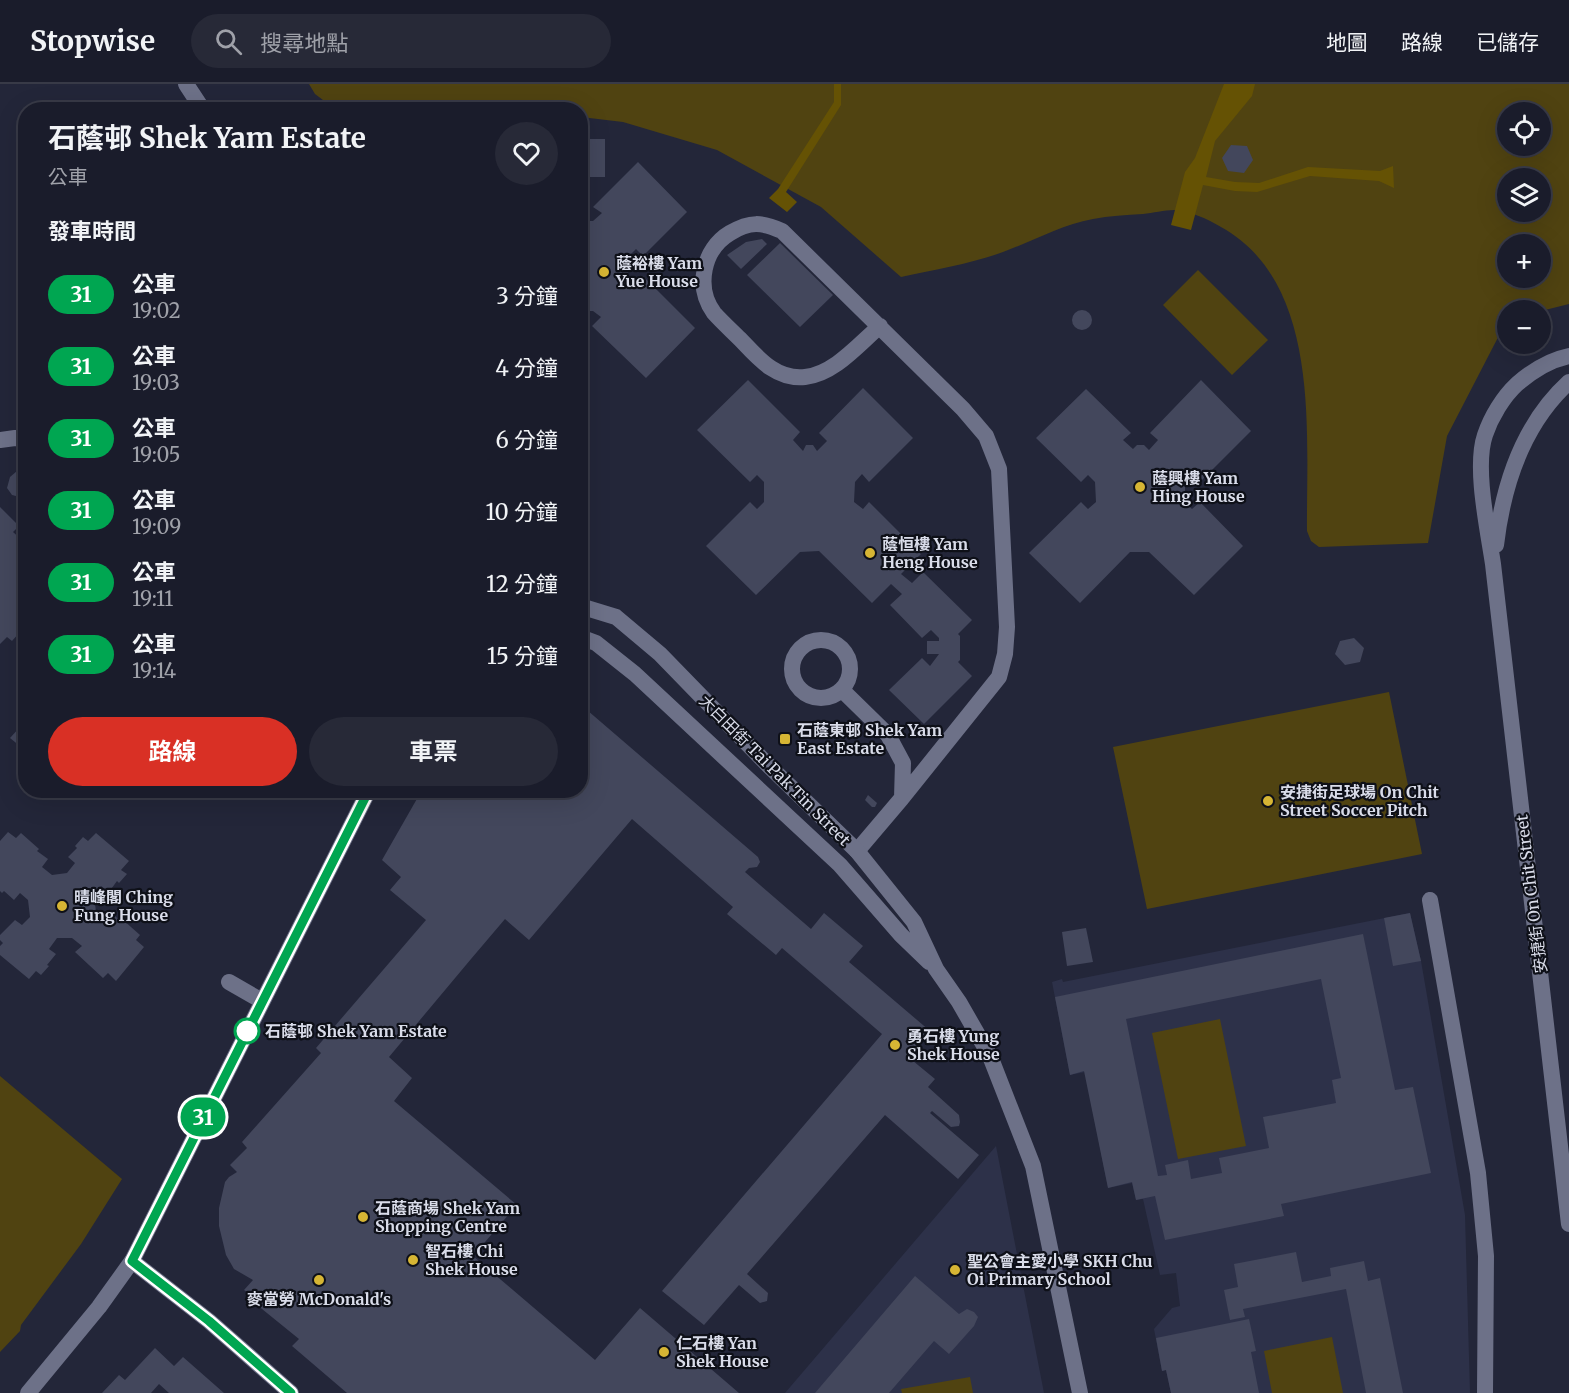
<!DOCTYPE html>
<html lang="zh-TW">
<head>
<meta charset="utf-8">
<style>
  body { margin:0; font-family:Merriweather,"Noto Sans TC",serif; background:#272937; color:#f1f3f6; height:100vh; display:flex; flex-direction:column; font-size:22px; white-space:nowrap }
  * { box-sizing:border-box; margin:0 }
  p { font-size:20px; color:#9fa1a9 }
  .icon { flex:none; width:33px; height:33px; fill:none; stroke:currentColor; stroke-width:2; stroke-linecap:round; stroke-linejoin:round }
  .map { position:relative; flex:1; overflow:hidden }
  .sheet { position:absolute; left:18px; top:18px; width:570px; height:696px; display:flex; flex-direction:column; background:#1a1c2b; border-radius:24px; box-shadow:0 6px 24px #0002,0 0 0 2px #383a47 }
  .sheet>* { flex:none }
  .badge { padding:0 12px; border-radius:20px; font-size:21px; line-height:39px }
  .buttons { position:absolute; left:1497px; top:18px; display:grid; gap:12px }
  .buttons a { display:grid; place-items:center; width:54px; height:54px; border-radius:50%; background:#1a1c2b; box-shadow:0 6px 24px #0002,0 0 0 2px #383a47; font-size:30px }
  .map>.badge { position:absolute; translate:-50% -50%; box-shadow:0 0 0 3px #fff }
  h2 { padding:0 30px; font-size:22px; line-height:54px }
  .round { display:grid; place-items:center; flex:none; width:63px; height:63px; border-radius:32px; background:#272937 }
  .headline { display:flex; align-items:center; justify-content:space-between; height:102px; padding:0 30px }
  h1 { font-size:28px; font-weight:700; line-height:45px }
  .cta { display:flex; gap:12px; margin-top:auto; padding:12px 30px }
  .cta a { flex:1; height:69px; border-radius:36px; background:#d93025; color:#fff; font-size:24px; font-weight:700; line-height:69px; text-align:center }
  .cta a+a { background:#272937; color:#f1f3f6 }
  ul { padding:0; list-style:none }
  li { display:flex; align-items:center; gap:18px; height:72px; padding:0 30px }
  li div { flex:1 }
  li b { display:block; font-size:22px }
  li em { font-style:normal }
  li .badge { min-width:66px; font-weight:700; text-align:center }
  header { display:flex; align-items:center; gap:36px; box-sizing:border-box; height:84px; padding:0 30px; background:#1a1c2b; border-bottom:2px solid #383a47 }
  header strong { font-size:28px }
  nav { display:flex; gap:33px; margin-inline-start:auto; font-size:21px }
  .search { width:420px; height:54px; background:#272937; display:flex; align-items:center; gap:15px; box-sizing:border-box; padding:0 21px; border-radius:33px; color:#9fa1a9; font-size:22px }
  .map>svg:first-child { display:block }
  .built { fill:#2d3149 }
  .green { fill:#504311; fill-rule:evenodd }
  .water { fill:#655204 }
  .building { fill:#43475c; fill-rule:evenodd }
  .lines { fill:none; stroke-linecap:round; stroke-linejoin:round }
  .service { stroke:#6d7188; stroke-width:16 }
  .pedestrian { stroke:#6d7188; stroke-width:16 }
  .minor { stroke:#6d7188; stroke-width:16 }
  .tertiary { stroke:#6d7188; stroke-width:16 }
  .line-casing { stroke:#fff; stroke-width:14 }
  .line { stroke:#00a651; stroke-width:9 }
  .poi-dot { fill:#d6b534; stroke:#0e1018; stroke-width:2 }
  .stop-dot { fill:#fff; stroke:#00a651; stroke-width:3 }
  .labels { text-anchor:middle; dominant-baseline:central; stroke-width:4.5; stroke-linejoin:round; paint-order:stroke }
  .poi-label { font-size:16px; font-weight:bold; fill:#d9dce9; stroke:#0e1018; text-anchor:start }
  .street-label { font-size:16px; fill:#d9dce9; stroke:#0e1018 }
  .stop-label { font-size:16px; font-weight:bold; fill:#d9dce9; stroke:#0e1018; text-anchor:start }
</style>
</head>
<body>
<header>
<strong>Stopwise</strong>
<div class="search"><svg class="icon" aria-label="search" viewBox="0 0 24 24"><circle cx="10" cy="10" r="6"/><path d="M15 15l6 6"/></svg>搜尋地點</div>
<nav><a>地圖</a><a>路線</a><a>已儲存</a></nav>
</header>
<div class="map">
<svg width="1569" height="1309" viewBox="0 0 1569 1309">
  <rect width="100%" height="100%" fill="#232639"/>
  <!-- built -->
  <path class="built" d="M 1410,829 L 1421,877 L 1465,1131 L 1470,1309 L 1171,1309 L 1166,1286 L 1162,1287 L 1154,1245 L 1172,1224 L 1180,1222 L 1176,1189 L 1160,1191 L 1143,1115 L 1136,1116 L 1132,1099 L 1108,1104 L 1085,988 L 1070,991 L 1052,898 L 1062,895 L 1063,898 Z
    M 996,1062 L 1044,1309 L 785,1309 Z"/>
  <!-- green -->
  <path class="green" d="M 309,0 L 1569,0 L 1569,220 L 1541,227 L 1508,226 L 1507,236 L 1447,352 L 1428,459 L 1319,463 L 1311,457 L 1307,447 C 1306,350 1322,199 1221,143 C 1207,135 1191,127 1174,126 C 1164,126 1153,129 1143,130 C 1126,131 1109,132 1093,135 C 1061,141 1033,157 1003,168 C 974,179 933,186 901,193 L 821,123 L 717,66 L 623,38 L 581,33 L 580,26 L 335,25 L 315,10 ZM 1508,28 L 1540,28 L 1540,62 L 1508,62 ZM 1508,94 L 1540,94 L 1540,128 L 1508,128 ZM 1508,160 L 1540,160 L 1540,194 L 1508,194 Z
    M 1198,186 L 1268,256 L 1232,291 L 1163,221 Z
    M 1389,608 L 1422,770 L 1147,825 L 1113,663 Z
    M 1220,935 L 1246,1062 L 1178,1075 L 1152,949 Z
    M 0,992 L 122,1095 L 81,1160 L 21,1241 L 20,1247 L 0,1268 Z
    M 1332,1253 L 1343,1309 L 1272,1309 L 1264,1267 Z
    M 970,1293 L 973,1309 L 902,1309 L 901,1305 Z"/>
  <!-- water -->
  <path class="water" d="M 834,0 L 841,0 L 841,21 L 786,108 L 797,118 L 787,128 L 769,114 L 778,105 L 834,18 Z
    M 1224,0 L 1255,0 L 1252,12 L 1215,57 L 1206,93 L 1235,98 L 1259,99 L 1308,83 L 1380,87 L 1393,82 L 1394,104 L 1379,97 L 1310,92 L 1257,108 L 1235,107 L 1203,101 L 1191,146 L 1171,141 L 1185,88 L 1195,74 Z"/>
  <!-- building -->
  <path class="building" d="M 580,55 L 605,55 L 605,93 L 580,93 Z
    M 1231,61 L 1247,62 L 1253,76 L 1244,89 L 1228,87 L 1222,74 Z
    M 638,78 L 687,128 L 643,172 L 636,165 L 626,175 L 631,179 L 631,186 L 626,190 L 636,199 L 643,192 L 695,244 L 646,294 L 592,242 L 601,233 L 593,227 L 580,227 L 580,137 L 593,137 L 602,129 L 593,123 Z
    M 762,155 L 767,160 L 741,185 L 727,171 L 746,158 Z
    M 780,159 L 833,211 L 800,243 L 747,191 Z
    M1072 236a10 10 0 1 1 20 0a10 10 0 1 1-20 0Z
    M 748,296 L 800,348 L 793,356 L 803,367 L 806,361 L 813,361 L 817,367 L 827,357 L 819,349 L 863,304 L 913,354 L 869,398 L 862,390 L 855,398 L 854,418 L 863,425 L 869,418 L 921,470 L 901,490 L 912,499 L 923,488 L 972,536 L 958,550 L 960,552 L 960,576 L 958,578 L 972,592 L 924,640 L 889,606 L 922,574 L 930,582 L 939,570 L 927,570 L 927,557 L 939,557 L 939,554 L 931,546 L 922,554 L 890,521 L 902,510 L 891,500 L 872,519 L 819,467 L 800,468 L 756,511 L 706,462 L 750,418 L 757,425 L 764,418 L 764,398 L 757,391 L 750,398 L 697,346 Z
    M 1201,296 L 1251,347 L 1200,398 L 1192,391 L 1185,398 L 1185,418 L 1192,425 L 1200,418 L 1243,462 L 1194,511 L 1149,468 L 1130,468 L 1080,519 L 1029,469 L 1081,418 L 1088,425 L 1096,418 L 1095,398 L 1088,391 L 1081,398 L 1036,354 L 1086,305 L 1131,349 L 1123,356 L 1133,365 L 1137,361 L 1144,361 L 1149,366 L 1158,356 L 1150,349 Z
    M 17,387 L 26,388 L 24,414 L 12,411 L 7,404 L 10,393 Z
    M 0,423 L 19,442 L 13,448 L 22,456 L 26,456 L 26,524 L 20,531 L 26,537 L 18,546 L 20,548 L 12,557 L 7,553 L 0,560 Z
    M 1354,554 L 1364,564 L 1360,578 L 1345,581 L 1335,570 L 1340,557 Z
    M 580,620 L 758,773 L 760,778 L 757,783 L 749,784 L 745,788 L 811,845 L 824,829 L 863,862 L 849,878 L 930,947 L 907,972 L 935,995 L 928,1003 L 959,1031 L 960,1038 L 959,1042 L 951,1043 L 932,1027 L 930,1029 L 979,1071 L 958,1095 L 885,1031 L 747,1190 L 768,1209 L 767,1217 L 760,1219 L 739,1201 L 704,1241 L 662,1207 L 882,950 L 782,864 L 776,871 L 727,830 L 733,823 L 632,735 L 529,856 L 505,835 L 471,875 L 389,973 L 412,994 L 394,1017 L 517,1121 L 473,1172 L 595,1276 L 640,1224 L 739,1309 L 347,1309 L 292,1262 L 299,1255 L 252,1217 L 255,1214 L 244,1206 L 253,1196 L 234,1185 L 226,1171 L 219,1142 L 219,1124 L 225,1098 L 229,1093 L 237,1088 L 230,1081 L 247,1064 L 242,1058 L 321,969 L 316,964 L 426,836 L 390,806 L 401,793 L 382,776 L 422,706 L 580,706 Z
    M 20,643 L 26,648 L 26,667 L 10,654 Z
    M 172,706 L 188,706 L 181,714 Z
    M 248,706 L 277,706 L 269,716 L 261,708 L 255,714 Z
    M 868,711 L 877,719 L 875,723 L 872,723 L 865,716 Z
    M 8,748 L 16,754 L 21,749 L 39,765 L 37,767 L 48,775 L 42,783 L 52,791 L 67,789 L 75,779 L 68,773 L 77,764 L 75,762 L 83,753 L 88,757 L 96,749 L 129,777 L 121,786 L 127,790 L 119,799 L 117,797 L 109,808 L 101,802 L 94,811 L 96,828 L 104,835 L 110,828 L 121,837 L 122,835 L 140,851 L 136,856 L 144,863 L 116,897 L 108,889 L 103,894 L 75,868 L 82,862 L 72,854 L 57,854 L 49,865 L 56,870 L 47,881 L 49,882 L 41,891 L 36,887 L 29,895 L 0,871 L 0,862 L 3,859 L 0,856 L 0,851 L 15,836 L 22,841 L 30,833 L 28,816 L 20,809 L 14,816 L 4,807 L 2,809 L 0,807 L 0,757 Z
    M 1410,829 L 1421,877 L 1393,882 L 1384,834 Z
    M 1086,844 L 1093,878 L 1067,882 L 1062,848 Z
    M 1363,850 L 1395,1006 L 1413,1003 L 1431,1089 L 1281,1120 L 1284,1132 L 1165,1156 L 1155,1112 L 1136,1116 L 1132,1098 L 1108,1104 L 1084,987 L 1070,991 L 1055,913 ZM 1321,895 L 1341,994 L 1332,996 L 1336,1019 L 1263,1033 L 1269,1064 L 1219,1074 L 1222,1089 L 1191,1095 L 1188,1076 L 1165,1081 L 1167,1091 L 1158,1092 L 1126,935 Z
    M 1296,1168 L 1302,1198 L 1331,1192 L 1330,1184 L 1364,1177 L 1368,1197 L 1380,1194 L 1403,1309 L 1366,1309 L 1346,1205 L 1243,1225 L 1245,1233 L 1230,1236 L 1224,1206 L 1238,1203 L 1234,1180 Z
    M 915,1192 L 959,1230 L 967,1225 L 974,1228 L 978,1233 L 974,1242 L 949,1270 L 934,1257 L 889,1309 L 815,1309 Z
    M 1249,1235 L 1256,1267 L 1251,1268 L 1259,1309 L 1171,1309 L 1166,1286 L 1162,1287 L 1156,1254 Z
    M 155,1264 L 174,1282 L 183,1273 L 224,1309 L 169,1309 L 159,1300 L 151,1309 L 102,1309 L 119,1291 L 125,1296 Z"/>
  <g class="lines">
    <!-- service -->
    <path class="service" d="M 880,242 C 858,261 834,290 805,293 C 776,296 758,274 740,255 C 732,247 722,238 714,229 C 695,203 703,165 730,149 C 750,137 762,138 782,147 L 963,325 L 986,352 L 999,385 L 1007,543 L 1005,570 L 999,593 L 902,714
      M 0,356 L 15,354 L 26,355
      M792 585a29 29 0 1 1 58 0a29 29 0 1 1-58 0Z
      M 842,606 L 888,651 L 903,679 L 902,714 L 857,767
      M 1430,816 L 1478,1089 L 1486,1172 L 1485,1309
      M 229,898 L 262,917"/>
    <!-- pedestrian -->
    <path class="pedestrian" d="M 186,0 L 203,26"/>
    <!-- minor -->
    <path class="minor" d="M 1569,272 C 1549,276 1532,287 1517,300 C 1503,313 1491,333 1485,351 C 1474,383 1488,446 1493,480 L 1569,1140
      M 1496,461 C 1503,402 1523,340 1569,298
      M 132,1177 L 209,1237 L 291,1309"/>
    <!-- tertiary -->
    <path class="tertiary" d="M 580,522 L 616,533 L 660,570 L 768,681 L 857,767 L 914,838 L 936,885 L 959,918 L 990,972 L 1033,1082 L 1080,1309
      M 580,553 L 596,559 L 635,590 L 840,781 L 901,851 L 929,878
      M 28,1309 L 99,1223 L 132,1177 L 369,706"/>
  </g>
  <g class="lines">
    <defs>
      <path id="line" d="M 291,1309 L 209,1237 L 132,1177 L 369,706"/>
    </defs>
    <!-- line casing -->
    <use href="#line" class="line-casing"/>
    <!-- line -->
    <use href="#line" class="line"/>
  </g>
  <!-- markers -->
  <g class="poi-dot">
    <circle cx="604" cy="188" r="6"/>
    <circle cx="1140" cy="403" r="6"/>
    <circle cx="870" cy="469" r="6"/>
    <rect x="779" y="649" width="12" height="12" rx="3"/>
    <circle cx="1268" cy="717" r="6"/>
    <circle cx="62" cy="822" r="6"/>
    <circle cx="895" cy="961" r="6"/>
    <circle cx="363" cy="1133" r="6"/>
    <circle cx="413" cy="1176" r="6"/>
    <circle cx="955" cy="1186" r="6"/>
    <circle cx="319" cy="1196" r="6"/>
    <circle cx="664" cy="1268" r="6"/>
  </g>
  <circle class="stop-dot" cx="247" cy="947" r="12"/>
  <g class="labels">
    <!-- poi labels -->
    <g class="poi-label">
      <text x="616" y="179">蔭裕樓 Yam<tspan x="616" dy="18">Yue House</tspan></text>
      <text x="1152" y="394">蔭興樓 Yam<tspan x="1152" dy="18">Hing House</tspan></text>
      <text x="882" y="460">蔭恒樓 Yam<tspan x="882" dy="18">Heng House</tspan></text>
      <text x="797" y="646">石蔭東邨 Shek Yam<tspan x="797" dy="18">East Estate</tspan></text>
      <text x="1280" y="708">安捷街足球場 On Chit<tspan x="1280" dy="18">Street Soccer Pitch</tspan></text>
      <text x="74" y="813">晴峰閣 Ching<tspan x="74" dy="18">Fung House</tspan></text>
      <text x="907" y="952">勇石樓 Yung<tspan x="907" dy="18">Shek House</tspan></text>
      <text x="375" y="1124">石蔭商場 Shek Yam<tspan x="375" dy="18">Shopping Centre</tspan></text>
      <text x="425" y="1167">智石樓 Chi<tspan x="425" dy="18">Shek House</tspan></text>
      <text x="967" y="1177">聖公會主愛小學 SKH Chu<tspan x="967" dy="18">Oi Primary School</tspan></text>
      <text x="319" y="1215" text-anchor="middle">麥當勞 McDonald's</text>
      <text x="676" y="1259">仁石樓 Yan<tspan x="676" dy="18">Shek House</tspan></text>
    </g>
    <!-- street labels -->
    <g class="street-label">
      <text transform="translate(775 686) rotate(45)">大白田街 Tai Pak Tin Street</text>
      <text transform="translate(1531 810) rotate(-97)">安捷街 On Chit Street</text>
    </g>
    <!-- stop labels -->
    <g class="stop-label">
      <text x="265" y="947">石蔭邨 Shek Yam Estate</text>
    </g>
  </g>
</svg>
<div class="buttons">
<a><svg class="icon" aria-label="locate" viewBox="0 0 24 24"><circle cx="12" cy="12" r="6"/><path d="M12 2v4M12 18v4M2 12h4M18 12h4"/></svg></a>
<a><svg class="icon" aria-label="layers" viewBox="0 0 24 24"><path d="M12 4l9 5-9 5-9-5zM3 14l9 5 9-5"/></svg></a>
<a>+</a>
<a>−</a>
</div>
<b class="badge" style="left:203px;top:1033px;background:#00a651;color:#fff">31</b>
<section class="sheet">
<div class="headline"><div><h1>石蔭邨 Shek Yam Estate</h1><p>公車</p></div><a class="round"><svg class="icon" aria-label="heart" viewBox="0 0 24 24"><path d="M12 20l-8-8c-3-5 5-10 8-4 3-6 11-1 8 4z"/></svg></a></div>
<h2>發車時間</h2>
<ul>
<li><span class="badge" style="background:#00a651;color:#fff">31</span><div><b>公車</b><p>19:02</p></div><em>3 分鐘</em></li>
<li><span class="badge" style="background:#00a651;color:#fff">31</span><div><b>公車</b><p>19:03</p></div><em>4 分鐘</em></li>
<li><span class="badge" style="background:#00a651;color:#fff">31</span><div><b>公車</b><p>19:05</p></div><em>6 分鐘</em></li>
<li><span class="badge" style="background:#00a651;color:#fff">31</span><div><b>公車</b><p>19:09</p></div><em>10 分鐘</em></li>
<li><span class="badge" style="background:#00a651;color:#fff">31</span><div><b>公車</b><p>19:11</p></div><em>12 分鐘</em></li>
<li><span class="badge" style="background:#00a651;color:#fff">31</span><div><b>公車</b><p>19:14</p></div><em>15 分鐘</em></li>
</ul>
<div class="cta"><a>路線</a><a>車票</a></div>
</section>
</div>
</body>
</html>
